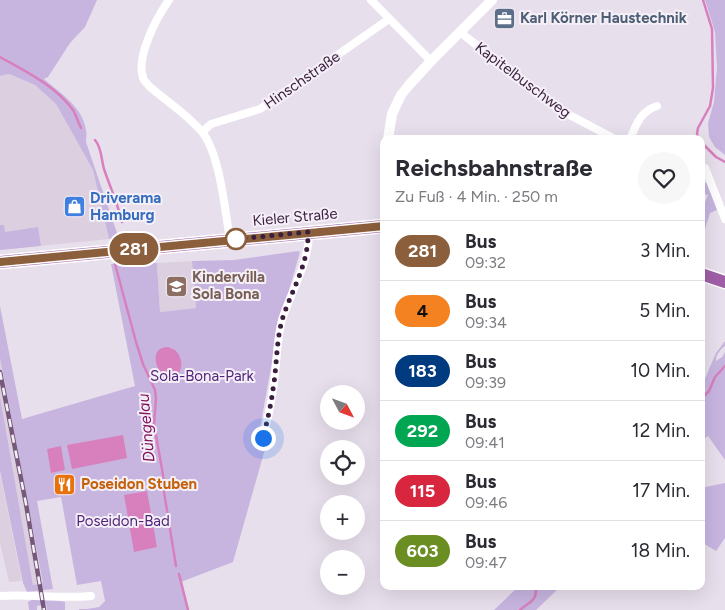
<!DOCTYPE html>
<html lang="de">
<head>
<meta charset="utf-8">
<style>
  body { margin:0; font-family:Figtree,sans-serif; background:#f7f7f7; color:#2b2b33; height:100vh; display:flex; flex-direction:column; font-size:19px; white-space:nowrap }
  * { box-sizing:border-box; margin:0 }
  p { font-size:16px; color:#7c7c81 }
  .icon { flex:none; width:28px; height:28px; fill:none; stroke:currentColor; stroke-width:2; stroke-linecap:round; stroke-linejoin:round }
  .map { position:relative; flex:1; overflow:hidden }
  .drawer { position:absolute; left:380px; top:135px; width:325px; height:455px; display:flex; flex-direction:column; background:#fff; border-radius:10px; box-shadow:0 5px 20px #0002 }
  .drawer>* { flex:none }
  .badge { padding:0 10px; border-radius:16px; font-size:18px; line-height:32px }
  .needle { width:32px; rotate:131deg }
  .fabs { position:absolute; left:320px; top:385px; display:grid; gap:10px }
  .fabs a { display:grid; place-items:center; width:45px; height:45px; border-radius:50%; background:#fff; box-shadow:0 5px 20px #0002; font-size:25px }
  .you { position:absolute; width:25px; height:25px; margin:-12px; border:4px solid #fff; border-radius:50%; background:#1a73e8; box-shadow:0 0 0 8px #1a73e833 }
  .map>.badge { position:absolute; translate:-50% -50%; box-shadow:0 0 0 2px #fff }
  .round { display:grid; place-items:center; flex:none; width:52px; height:52px; border-radius:26px; background:#f7f7f7 }
  .summary { display:flex; align-items:center; justify-content:space-between; height:85px; padding:0 15px }
  h1 { font-size:24px; font-weight:700; line-height:38px }
  ul { padding:0; list-style:none }
  li { display:flex; align-items:center; gap:15px; height:60px; padding:0 15px; border-top:1px solid #e1e1e2 }
  li div { flex:1 }
  li b { display:block; font-size:19px }
  li em { font-style:normal }
  li .badge { min-width:55px; font-weight:700; text-align:center }
  .map>svg:first-child { display:block }
  .built { fill:#dcd0e0 }
  .green { fill:#c7b5e0 }
  .water { fill:#d880bd }
  .lines { fill:none; stroke-linecap:round; stroke-linejoin:round }
  .stream { stroke:#d880bd; stroke-width:2.5 }
  .primary-casing { stroke:#fff; stroke-width:15 }
  .minor { stroke:#fff; stroke-width:8 }
  .tertiary { stroke:#fff; stroke-width:10 }
  .primary { stroke:#a05ea7; stroke-width:12 }
  .rail-casing { stroke:#76587a; stroke-width:4.5 }
  .rail { stroke:#f5f0f8; stroke-width:2.5; stroke-dasharray:8; stroke-linecap:butt }
  .line-casing { stroke:#fff; stroke-width:11 }
  .line { stroke:#8b5e3c; stroke-width:8 }
  .walk { stroke:#3b1e3e; stroke-width:5; stroke-dasharray:0 9 }
  .stop-dot { fill:#fff; stroke:#8b5e3c; stroke-width:2.5 }
  .labels { text-anchor:middle; dominant-baseline:central; stroke-width:4; stroke-linejoin:round; paint-order:stroke }
  .service-label { font-size:15px; font-weight:bold; fill:#4e5e75; stroke:#f5f0f8; text-anchor:start }
  .street-label { font-size:15px; fill:#3b1e3e; stroke:#f5f0f8 }
  .shop-label { font-size:15px; font-weight:bold; fill:#366cbe; stroke:#f5f0f8; text-anchor:start }
  .education-label { font-size:15px; font-weight:bold; fill:#785e54; stroke:#f5f0f8; text-anchor:start }
  .park-label { font-size:15px; fill:#52247a; stroke:#f5f0f8 }
  .food-label { font-size:15px; font-weight:bold; fill:#c56008; stroke:#f5f0f8; text-anchor:start }
  .water-label { font-size:16px; font-style:italic; fill:#81125d; stroke:#f5f0f8 }
</style>
</head>
<body>
<div class="map">
<svg width="725" height="610" viewBox="0 0 725 610">
  <rect width="100%" height="100%" fill="#e8dfec"/>
  <!-- built -->
  <path class="built" d="M 9,74 L 35,85 L 56,104 L 93,170 L 109,239 L 0,250 L 0,76 Z
    M 192,261 L 196,308 L 160,312 L 157,263 Z
    M 0,358 L 43,584 L 33,585 L 0,396 Z
    M 0,474 L 22,581 L 9,582 L 0,543 Z"/>
  <!-- green -->
  <path class="green" d="M 0,0 L 97,0 L 85,27 L 70,43 L 48,77 L 44,79 C 60,93 83,107 86,130 C 87,134 86,139 86,142 L 117,233 L 116,239 L 109,239 L 93,170 L 56,104 L 35,85 L 9,74 L 0,76 Z
    M 705,0 L 725,0 L 725,155 L 715,147 L 709,137 L 708,123 L 714,102 L 717,67 L 715,32 Z
    M 701,181 L 709,184 L 717,210 L 710,213 L 702,238 L 701,210 L 702,210 L 708,195 L 701,193 Z
    M 0,225 L 4,225 L 5,232 L 38,227 L 41,246 L 0,250 Z
    M 298,251 L 300,252 L 278,329 L 258,439 L 267,442 L 233,562 L 181,582 L 189,610 L 79,610 L 79,609 L 87,609 L 99,607 L 105,601 L 101,581 L 77,585 L 61,497 L 37,501 L 53,589 L 27,592 L 23,583 L 0,471 L 0,396 L 33,585 L 43,583 L 0,358 L 0,306 L 22,419 L 135,386 L 111,264 L 157,263 L 160,312 L 196,308 L 192,261 L 234,260 Z
    M 725,341 L 725,346 C 720,350 716,354 716,361 L 722,357 L 725,352 L 725,460 L 708,436 L 701,441 L 701,388 L 716,353 Z
    M 725,483 L 725,538 L 716,551 L 701,542 L 701,488 Z
    M 519,586 L 561,586 L 536,610 L 494,610 Z
    M 47,598 L 65,602 L 65,610 L 47,610 L 46,604 L 37,606 L 37,610 L 29,610 L 28,602 L 33,599 Z"/>
  <!-- water -->
  <path class="water" d="M 168,347 C 170,348 173,349 175,350 C 182,356 184,369 177,375 C 163,387 148,357 160,349 C 161,348 166,347 168,347 Z
    M 123,435 L 127,458 L 72,469 L 67,445 Z
    M 61,446 L 65,470 L 51,473 L 47,449 Z
    M 147,491 L 157,547 L 134,552 L 124,495 Z"/>
  <g class="lines">
    <!-- stream -->
    <path class="stream" d="M 0,57 C 25,71 56,86 73,110 C 76,115 78,122 81,128
      M 698,139 L 697,134 L 698,128 L 710,106 L 713,88 L 712,29 L 703,0
      M 95,140 C 102,148 101,159 104,169 C 110,187 118,204 122,222
      M 701,142 L 716,157 L 725,162
      M 115,264 L 136,342 L 143,364 L 155,390 L 156,399 L 154,424 L 163,475 L 164,492 L 176,566
      M 701,399 L 709,391 L 715,377 L 725,366
      M 179,574 L 188,610
      M 520,610 C 530,601 537,602 536,586"/>
    <defs>
      <path id="primary" d="M 0,262 L 384,226
        M 701,274 L 725,282"/>
    </defs>
    <!-- primary casing -->
    <use href="#primary" class="primary-casing"/>
    <!-- minor -->
    <path class="minor" d="M 169,0 C 157,17 134,59 144,80 C 144,80 149,86 149,86 C 166,101 187,114 202,132 C 220,154 225,211 230,240
      M 371,0 L 431,61
      M 460,31 L 465,36 L 560,110 L 615,139
      M 202,132 L 211,124 L 260,109 L 389,19
      M 630,139 C 637,123 640,112 657,106
      M 701,166 L 705,168 L 725,219
      M 263,438 C 267,422 271,405 273,389 C 277,366 276,343 282,320 C 291,291 309,264 309,232
      M 0,596 C 31,594 61,599 91,596"/>
    <!-- tertiary -->
    <path class="tertiary" d="M 388,139 L 392,114 L 401,95 L 409,85 L 431,61 L 492,0"/>
    <!-- primary -->
    <use href="#primary" class="primary"/>
    <defs>
      <path id="rail" d="M 0,372 L 26,504 L 44,610"/>
    </defs>
    <!-- rail casing -->
    <use href="#rail" class="rail-casing"/>
    <!-- rail -->
    <use href="#rail" class="rail"/>
  </g>
  <g class="lines">
    <defs>
      <path id="line" d="M 0,262 L 384,226"/>
    </defs>
    <!-- line casing -->
    <use href="#line" class="line-casing"/>
    <!-- line -->
    <use href="#line" class="line"/>
    <!-- walk -->
    <path class="walk" d="M 236,239 L 308,232 C 309,264 291,291 282,320 C 276,343 277,366 273,389 C 271,405 267,422 263,438"/>
  </g>
  <!-- icons -->
  <defs>
    <symbol id="office-square" viewBox="-11 -11 22 22"><rect x="-9" y="-9" width="18" height="18" rx="4" fill="#5c6f8a" stroke="#f5f0f8"/><path d="M-6-3h4V-5.5h4V-3h4V5H-6ZM-1-4.5V-3h2v-1.5ZM-6 0V1H6V0Z" fill="#fff"/></symbol>
    <symbol id="shop-square" viewBox="-11 -11 22 22"><rect x="-9" y="-9" width="18" height="18" rx="4" fill="#3f7fe0" stroke="#f5f0f8"/><path d="M-5-2.5h2.3a2.7 3.5 0 0 1 5.4 0H5L5.5 6h-11ZM-1.5-2.5h3a1.5 2.3 0 0 0-3 0Z" fill="#fff"/></symbol>
    <symbol id="school-square" viewBox="-11 -11 22 22"><rect x="-9" y="-9" width="18" height="18" rx="4" fill="#8d6e63" stroke="#f5f0f8"/><path d="M0-5L7-2L0 1L-7-2ZM-4 1L0 2.5L4 1V4Q0 6-4 4Z" fill="#fff"/></symbol>
    <symbol id="restaurant-square" viewBox="-11 -11 22 22"><rect x="-9" y="-9" width="18" height="18" rx="4" fill="#e8710a" stroke="#f5f0f8"/><path d="M-5-6h1v4h1v-4h1v4h1v-4h1v5L-1.5 .5V6h-2V.5L-5-1ZM5-6V6H3V1.5H1.5Q1.5-4 5-6Z" fill="#fff"/></symbol>
  </defs>
  <g fill-rule="evenodd">
    <use href="#office-square" x="492" y="6" width="25" height="25"/>
    <use href="#shop-square" x="62" y="194" width="25" height="25"/>
    <use href="#school-square" x="164" y="274" width="25" height="25"/>
    <use href="#restaurant-square" x="52" y="472" width="25" height="25"/>
  </g>
  <!-- markers -->
  <circle class="stop-dot" cx="236" cy="239" r="10"/>
  <g class="labels">
    <!-- service labels -->
    <g class="service-label">
      <text x="520" y="18">Karl Körner Haustechnik</text>
    </g>
    <!-- street labels -->
    <g class="street-label">
      <text transform="translate(302 80) rotate(-35)">Hinschstraße</text>
      <text transform="translate(523 80) rotate(37)">Kapitelbuschweg</text>
      <text transform="translate(295 217) rotate(-5)">Kieler Straße</text>
    </g>
    <!-- shop labels -->
    <g class="shop-label">
      <text x="90" y="198">Driverama<tspan x="90" dy="17">Hamburg</tspan></text>
    </g>
    <!-- education labels -->
    <g class="education-label">
      <text x="192" y="277">Kindervilla<tspan x="192" dy="17">Sola Bona</tspan></text>
    </g>
    <!-- park labels -->
    <g class="park-label">
      <text x="202" y="376">Sola-Bona-Park</text>
      <text x="123" y="521">Poseidon-Bad</text>
    </g>
    <!-- food labels -->
    <g class="food-label">
      <text x="81" y="484">Poseidon Stuben</text>
    </g>
    <!-- water labels -->
    <g class="water-label">
      <text transform="translate(146 428) rotate(-95)">Düngelau</text>
    </g>
  </g>
</svg>
<div class="fabs">
<a><svg class="needle" viewBox="-14 -14 28 28"><path d="M0-13l5 13h-10z" fill="#e53935"/><path d="M0 13l5-13h-10z" fill="#7c7c81"/></svg></a>
<a><svg class="icon" aria-label="locate" viewBox="0 0 24 24"><circle cx="12" cy="12" r="6"/><path d="M12 2v4M12 18v4M2 12h4M18 12h4"/></svg></a>
<a>+</a>
<a>−</a>
</div>
<div class="you" style="left:263px;top:438px"></div>
<b class="badge" style="left:134px;top:249px;background:#8b5e3c;color:#fff">281</b>
<section class="drawer">
<div class="summary"><div><h1>Reichsbahnstraße</h1><p>Zu Fuß · 4 Min. · 250 m</p></div><a class="round"><svg class="icon" aria-label="heart" viewBox="0 0 24 24"><path d="M12 20l-8-8c-3-5 5-10 8-4 3-6 11-1 8 4z"/></svg></a></div>
<ul>
<li><span class="badge" style="background:#8b5e3c;color:#fff">281</span><div><b>Bus</b><p>09:32</p></div><em>3 Min.</em></li>
<li><span class="badge" style="background:#f58220;color:#111">4</span><div><b>Bus</b><p>09:34</p></div><em>5 Min.</em></li>
<li><span class="badge" style="background:#003b80;color:#fff">183</span><div><b>Bus</b><p>09:39</p></div><em>10 Min.</em></li>
<li><span class="badge" style="background:#00a651;color:#fff">292</span><div><b>Bus</b><p>09:41</p></div><em>12 Min.</em></li>
<li><span class="badge" style="background:#d7263d;color:#fff">115</span><div><b>Bus</b><p>09:46</p></div><em>17 Min.</em></li>
<li><span class="badge" style="background:#6b8e23;color:#fff">603</span><div><b>Bus</b><p>09:47</p></div><em>18 Min.</em></li>
</ul>
</section>
</div>
</body>
</html>
